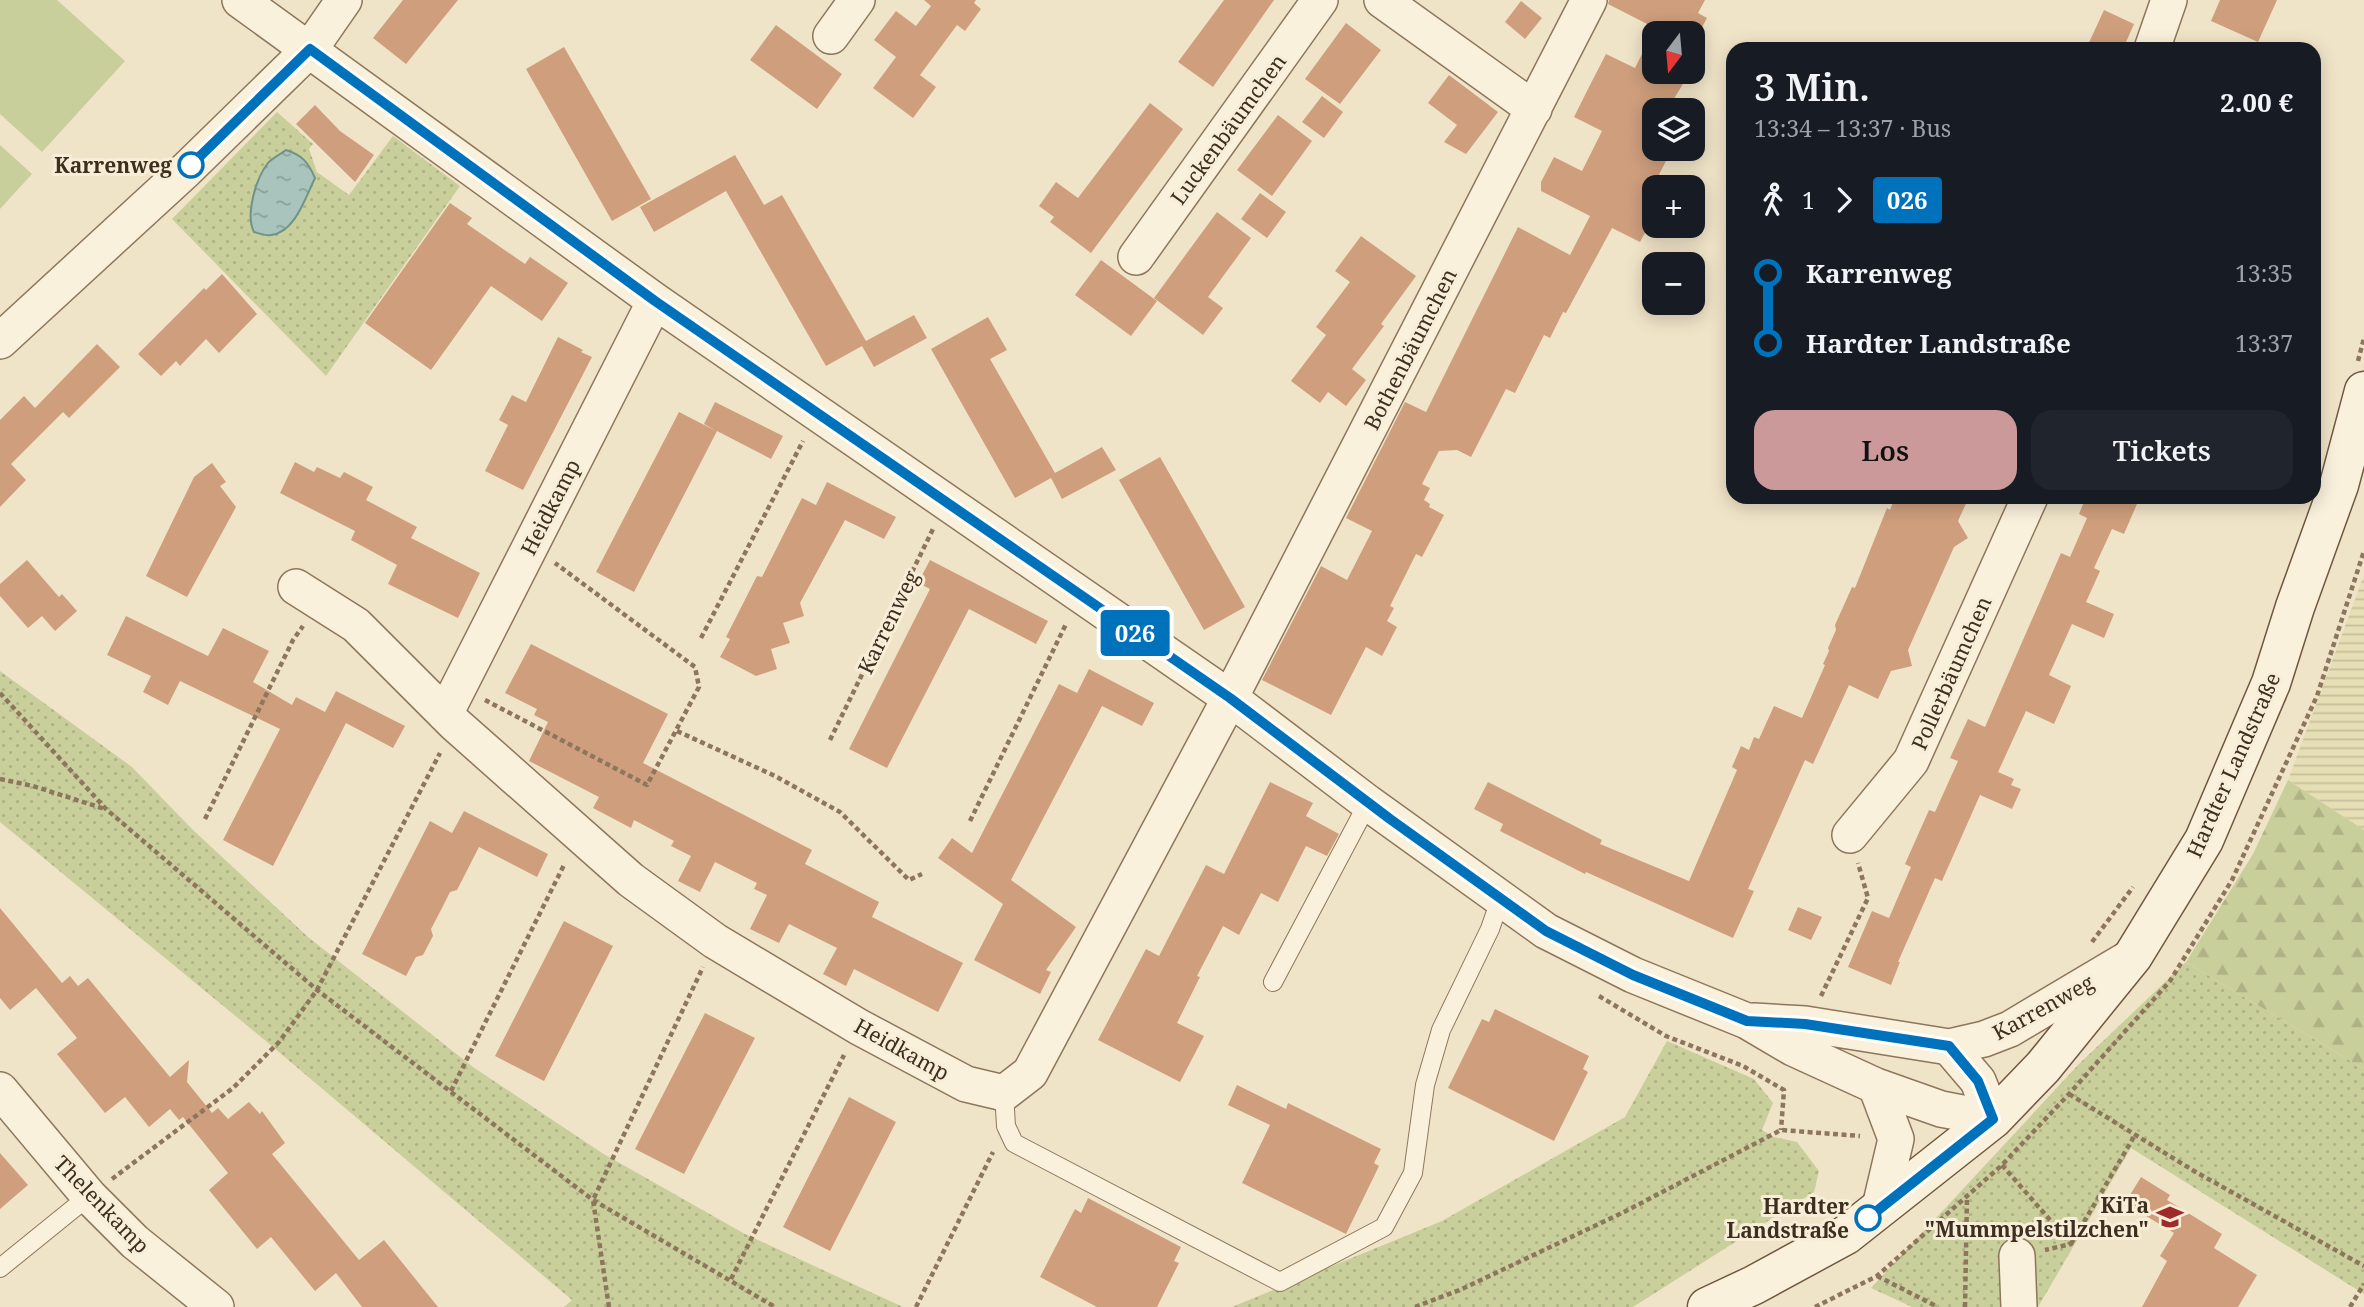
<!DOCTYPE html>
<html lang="de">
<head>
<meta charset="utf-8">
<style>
  body { margin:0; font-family:"Noto Serif",serif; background:#20242c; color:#f1f3f6; height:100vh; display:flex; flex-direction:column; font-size:26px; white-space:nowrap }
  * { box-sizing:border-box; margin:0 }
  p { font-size:23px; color:#9ea1a6 }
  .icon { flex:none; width:38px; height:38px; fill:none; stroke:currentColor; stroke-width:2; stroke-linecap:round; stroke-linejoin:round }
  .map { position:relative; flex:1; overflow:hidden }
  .sheet { position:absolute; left:1726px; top:42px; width:595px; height:462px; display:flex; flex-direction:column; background:#171b24; border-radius:21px; box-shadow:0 4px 18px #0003 }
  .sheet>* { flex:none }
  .badge { padding:0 14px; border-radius:5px; font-size:24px; line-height:46px }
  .needle { width:46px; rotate:196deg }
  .tools { position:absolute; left:1642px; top:21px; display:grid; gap:14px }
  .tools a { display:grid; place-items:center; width:63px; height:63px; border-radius:14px; background:#171b24; box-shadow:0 4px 18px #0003; font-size:35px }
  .map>.badge { position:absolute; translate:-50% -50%; box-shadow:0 0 0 4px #fff }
  .legs { display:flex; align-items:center; gap:10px; height:77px; padding:0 28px; font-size:23px }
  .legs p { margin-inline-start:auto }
  .head { display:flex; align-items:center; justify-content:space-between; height:119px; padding:0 28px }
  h1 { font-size:38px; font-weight:600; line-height:52px }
  .button { display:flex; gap:14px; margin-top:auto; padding:14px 28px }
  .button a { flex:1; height:80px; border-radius:21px; background:#cc999b; color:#111; font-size:28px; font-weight:600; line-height:80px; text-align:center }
  .button a+a { background:#20242c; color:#f1f3f6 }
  ul { padding:0 28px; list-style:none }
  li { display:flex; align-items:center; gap:24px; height:70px; font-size:26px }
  li i { display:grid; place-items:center; width:10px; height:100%; margin:0 9px; background:currentColor }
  li i::after { content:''; width:18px; height:18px; margin:-9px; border:5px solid; border-radius:50%; background:#171b24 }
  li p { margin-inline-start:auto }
  li:first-child i { background:linear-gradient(#0000 50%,currentColor 0) }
  li:last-child i { background:linear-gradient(currentColor 50%,#0000 0) }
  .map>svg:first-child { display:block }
  .farmland { fill:url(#farmland-rules) }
  .grass { fill:url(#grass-dots); fill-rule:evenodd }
  .forest { fill:url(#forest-firs) }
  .pitch { fill:#c9cf9b }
  .water { fill:url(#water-ripples); stroke:#6f938a; stroke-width:2 }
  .building { fill:#cf9f7d }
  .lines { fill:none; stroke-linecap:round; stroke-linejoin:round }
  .service-casing { stroke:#8d765c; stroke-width:20 }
  .minor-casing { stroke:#8d765c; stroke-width:38 }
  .secondary-casing { stroke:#6f573f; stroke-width:41 }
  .path { stroke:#8d765c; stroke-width:4.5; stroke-dasharray:5 3.5; stroke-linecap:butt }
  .service { stroke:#faf1dc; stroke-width:18 }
  .minor { stroke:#faf1dc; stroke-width:35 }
  .secondary { stroke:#faf1dc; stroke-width:38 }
  .line-1-casing { stroke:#fff; stroke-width:16 }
  .line-1 { stroke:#0072bc; stroke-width:10 }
  .stop-1-dot { fill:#fff; stroke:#0072bc; stroke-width:3.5 }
  .labels { text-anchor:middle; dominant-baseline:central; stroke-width:6; stroke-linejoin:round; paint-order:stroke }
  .street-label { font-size:21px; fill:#3d2e20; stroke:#f7eed8 }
  .stop-label { font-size:21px; font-weight:bold; fill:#3d2e20; stroke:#f7eed8; text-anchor:end }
  .poi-label { font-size:21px; font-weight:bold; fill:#3d2e20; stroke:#f7eed8; text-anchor:end }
</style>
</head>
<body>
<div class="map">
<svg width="2364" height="1307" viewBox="0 0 2364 1307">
  <defs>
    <pattern id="farmland-rules" width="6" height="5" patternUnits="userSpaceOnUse" patternTransform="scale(1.75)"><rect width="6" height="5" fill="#e6deb5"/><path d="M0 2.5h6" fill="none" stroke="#c6bf9b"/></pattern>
    <pattern id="grass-dots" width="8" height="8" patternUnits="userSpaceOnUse" patternTransform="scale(1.75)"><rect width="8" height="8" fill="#c9cf9b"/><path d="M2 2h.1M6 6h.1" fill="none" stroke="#aeb285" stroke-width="1.8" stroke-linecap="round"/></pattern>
    <pattern id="forest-firs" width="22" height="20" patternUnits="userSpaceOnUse" patternTransform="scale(1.75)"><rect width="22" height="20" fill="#c9cf9b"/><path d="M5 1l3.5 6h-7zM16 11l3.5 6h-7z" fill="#aeb285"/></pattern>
    <pattern id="water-ripples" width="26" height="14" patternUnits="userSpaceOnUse" patternTransform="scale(1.75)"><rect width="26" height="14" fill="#a9c4bc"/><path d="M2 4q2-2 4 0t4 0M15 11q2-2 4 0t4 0" fill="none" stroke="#8ba098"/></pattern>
  </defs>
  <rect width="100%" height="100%" fill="#f0e4c8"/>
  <!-- farmland -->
  <path class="farmland" d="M 2364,575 L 2364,830 L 2288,780 Z"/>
  <!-- grass -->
  <path class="grass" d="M 277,112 L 313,144 L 309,149 L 317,172 L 349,195 L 393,136 L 460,186 L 326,376 L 172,219 ZM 315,178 L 295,217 L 250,224 L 251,203 Z
    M 0,671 L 132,767 L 192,829 L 308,937 L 473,1067 L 602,1153 L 745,1234 L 903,1307 L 564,1307 L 572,1300 L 267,1042 L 0,822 Z
    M 2186,962 L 2364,1069 L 2364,1294 L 2131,1148 L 2038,1307 L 1912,1307 L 1871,1288 L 2079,1064 Z
    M 1667,1041 L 1754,1079 L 1773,1103 L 1762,1130 L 1774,1137 L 1797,1142 L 1819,1171 L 1814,1192 L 1633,1307 L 1232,1307 L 1442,1221 L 1625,1117 Z"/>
  <!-- forest -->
  <path class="forest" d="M 2288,780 L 2364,830 L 2364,1069 L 2186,962 L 2253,854 Z"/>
  <!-- pitch -->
  <path class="pitch" d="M 0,0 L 57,0 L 125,61 L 42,152 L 0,114 Z
    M 0,145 L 32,174 L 0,209 Z"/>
  <!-- water -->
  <path class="water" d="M 286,150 C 302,155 308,162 315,178 C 306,196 295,233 271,235 C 266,236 258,233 254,232 C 245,215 256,178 268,163 C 272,158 281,154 286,150 Z"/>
  <!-- building -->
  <path class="building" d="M 403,0 L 458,0 L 406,64 L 373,38 Z
    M 924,0 L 976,0 L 974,3 L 981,9 L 965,31 L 957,25 L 920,75 L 936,87 L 913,118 L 873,88 L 896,57 L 874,40 L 896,11 L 916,26 L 931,6 Z
    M 1224,0 L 1274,0 L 1213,87 L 1178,62 Z
    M 1609,0 L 1705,0 L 1698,13 L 1707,18 L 1692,46 L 1692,33 L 1654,33 L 1654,72 L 1678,72 L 1677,75 L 1686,79 L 1667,110 L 1654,110 L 1654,155 L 1666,161 L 1643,206 L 1654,212 L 1654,216 L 1640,242 L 1612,228 L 1566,313 L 1563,312 L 1550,338 L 1544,335 L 1515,393 L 1506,389 L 1471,457 L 1457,450 L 1439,451 L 1422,484 L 1430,488 L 1424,500 L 1430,504 L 1429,507 L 1444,515 L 1422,557 L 1416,554 L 1390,606 L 1394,608 L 1387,621 L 1397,627 L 1382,656 L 1366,647 L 1331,715 L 1262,680 L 1321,566 L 1347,580 L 1372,531 L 1346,518 L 1405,402 L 1426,412 L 1518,227 L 1570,255 L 1590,216 L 1541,191 L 1541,182 L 1554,157 L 1582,171 L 1602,131 L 1574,117 L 1590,85 L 1606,54 L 1635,68 L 1655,28 L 1608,4 Z
    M 2220,0 L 2277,0 L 2258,42 L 2211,21 Z
    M 1521,1 L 1542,18 L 1525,39 L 1505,22 Z
    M 2104,10 L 2134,24 L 2123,49 L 2086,49 Z
    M 1346,23 L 1381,50 L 1340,104 L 1305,79 Z
    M 776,25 L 842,74 L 817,109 L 750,60 Z
    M 564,47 L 651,199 L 612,221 L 526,69 Z
    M 1449,75 L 1498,112 L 1466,154 L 1444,142 L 1457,125 L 1428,103 Z
    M 1322,96 L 1343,112 L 1324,138 L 1302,122 Z
    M 1150,103 L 1183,129 L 1091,253 L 1050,222 L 1054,217 L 1039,206 L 1056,182 L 1078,198 Z
    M 315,105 L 340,131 L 374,155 L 355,182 L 296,124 Z
    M 1278,115 L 1312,141 L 1272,196 L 1237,170 Z
    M 735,155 L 764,205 L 782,195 L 866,341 L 914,315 L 927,338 L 874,367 L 862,346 L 826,366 L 726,191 L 654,232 L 640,207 Z
    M 1260,193 L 1286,212 L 1267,238 L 1241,219 Z
    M 450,203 L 472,218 L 467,224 L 525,264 L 530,257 L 568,283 L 542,321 L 491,286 L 431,370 L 365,323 Z
    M 1217,212 L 1251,238 L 1208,297 L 1223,308 L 1203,335 L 1154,298 Z
    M 1361,236 L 1416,276 L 1381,324 L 1384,326 L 1352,369 L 1366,380 L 1346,406 L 1328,392 L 1320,403 L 1291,381 L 1326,335 L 1316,327 L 1350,282 L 1335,271 Z
    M 1101,260 L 1157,301 L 1131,336 L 1075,295 Z
    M 222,274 L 257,314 L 219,353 L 206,339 L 180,366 L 176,361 L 161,376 L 138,354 L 204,288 L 206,290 Z
    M 988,317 L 1007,350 L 990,359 L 1055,473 L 1102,447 L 1116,470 L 1062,499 L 1051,478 L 1015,498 L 931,349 Z
    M 558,337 L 583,350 L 581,352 L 592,357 L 523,490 L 485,471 L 508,425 L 499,420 L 512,395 L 526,402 Z
    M 97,344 L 120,367 L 69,418 L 63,412 L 11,464 L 26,480 L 0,507 L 0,420 L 24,396 L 35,408 Z
    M 715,402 L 783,436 L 771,459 L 717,431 L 634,592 L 596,572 L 679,412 L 716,431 L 704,424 Z
    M 1160,457 L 1245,607 L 1204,630 L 1119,480 Z
    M 295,462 L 314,472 L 317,467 L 340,478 L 344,472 L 373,487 L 366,500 L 417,527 L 411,538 L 480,573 L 458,618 L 388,584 L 397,565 L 351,540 L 355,531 L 280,493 Z
    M 212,463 L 226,482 L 220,486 L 236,507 L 187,597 L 146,576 L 194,477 Z
    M 827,482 L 896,517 L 884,539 L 845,520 L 800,603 L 804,616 L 783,623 L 790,643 L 771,649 L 777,669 L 756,676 L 720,657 L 730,639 L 726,637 L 757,576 L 762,577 L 802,498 L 816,505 Z
    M 1895,497 L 1969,497 L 1958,521 L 1968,538 L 1954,547 L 1908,650 L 1912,666 L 1891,671 L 1878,699 L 1849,685 L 1813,764 L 1805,760 L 1748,889 L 1754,891 L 1733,938 L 1586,872 L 1585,874 L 1500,831 L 1503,824 L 1474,809 L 1488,782 L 1602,840 L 1600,844 L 1689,881 L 1737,770 L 1732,767 L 1741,746 L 1749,750 L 1754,737 L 1759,739 L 1774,706 L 1802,718 L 1825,665 L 1823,664 L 1829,651 L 1828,648 L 1836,630 L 1835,625 L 1852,587 L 1855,588 L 1887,508 L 1890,510 Z
    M 2086,497 L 2140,497 L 2124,534 L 2112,529 L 2094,568 L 2100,571 L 2086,602 L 2114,614 L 2104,638 L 2072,624 L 2049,675 L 2071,686 L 2054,724 L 2026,711 L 1998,772 L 2014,779 L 2011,785 L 2021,789 L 2012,809 L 1980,795 L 1942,881 L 1935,878 L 1898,962 L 1900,962 L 1891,985 L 1848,967 L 1872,911 L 1889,918 L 1911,867 L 1905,864 L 1929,810 L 1935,812 L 1958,761 L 1950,758 L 1968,719 L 1985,727 L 2061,553 L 2070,557 L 2087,518 L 2079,514 Z
    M 27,560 L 59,597 L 62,594 L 77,611 L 55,631 L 42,616 L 28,628 L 0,596 L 0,584 Z
    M 930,560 L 1048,621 L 1036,644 L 969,609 L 887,768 L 849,749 L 930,589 L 918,583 Z
    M 126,616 L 208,656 L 223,628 L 269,651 L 253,682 L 292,705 L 296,697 L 325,712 L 336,691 L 405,726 L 393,748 L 346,723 L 273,866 L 223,840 L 280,729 L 180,681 L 168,705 L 143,692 L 151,676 L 107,655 Z
    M 531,644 L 668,714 L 643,763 L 812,850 L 805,864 L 879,902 L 872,917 L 963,963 L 938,1012 L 854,969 L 846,986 L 823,974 L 837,948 L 789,924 L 779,943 L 750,929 L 767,895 L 754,889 L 757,883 L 715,862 L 700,892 L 678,881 L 691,856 L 671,846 L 674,841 L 634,820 L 631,828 L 593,808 L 599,797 L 529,761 L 548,722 L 534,715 L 537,709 L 505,693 Z
    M 1089,669 L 1154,703 L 1142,726 L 1102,706 L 1011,880 L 1076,927 L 1046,970 L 1051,972 L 1040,994 L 974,960 L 1003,904 L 938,858 L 952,838 L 972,853 L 1059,684 L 1077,693 Z
    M 1270,782 L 1313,803 L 1306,816 L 1339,834 L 1327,856 L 1306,846 L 1278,902 L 1261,893 L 1239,935 L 1223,926 L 1197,976 L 1200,977 L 1177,1023 L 1204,1036 L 1180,1082 L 1098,1040 L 1146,949 L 1159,956 L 1206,865 L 1224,874 Z
    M 464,811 L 548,854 L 537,877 L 479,847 L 457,890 L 450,892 L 441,910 L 431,929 L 433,936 L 423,955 L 416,957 L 406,976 L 362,954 L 430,821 L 452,833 Z
    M 1798,907 L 1822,917 L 1811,940 L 1788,930 Z
    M 0,908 L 62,983 L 70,976 L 78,986 L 88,978 L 170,1077 L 189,1060 L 187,1082 L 212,1113 L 218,1108 L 228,1119 L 249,1102 L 260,1114 L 262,1111 L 285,1143 L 272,1154 L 359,1260 L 384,1240 L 438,1307 L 362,1307 L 336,1273 L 315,1291 L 271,1237 L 257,1249 L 209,1190 L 228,1173 L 183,1117 L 179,1120 L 170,1109 L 149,1127 L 125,1097 L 105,1113 L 57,1054 L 77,1038 L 36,988 L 10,1010 L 0,998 Z
    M 564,921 L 613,946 L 544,1081 L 495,1056 Z
    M 1495,1009 L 1589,1056 L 1583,1069 L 1588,1072 L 1554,1141 L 1448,1088 L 1482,1019 L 1489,1022 Z
    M 705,1013 L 755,1038 L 684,1174 L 635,1149 Z
    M 1237,1085 L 1286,1109 L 1288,1103 L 1381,1149 L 1374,1163 L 1379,1166 L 1346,1234 L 1242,1183 L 1270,1125 L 1228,1105 Z
    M 849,1097 L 896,1122 L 830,1251 L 783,1227 Z
    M 0,1153 L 28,1185 L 0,1209 Z
    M 2141,1177 L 2170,1195 L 2167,1200 L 2222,1234 L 2214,1248 L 2257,1275 L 2238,1307 L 2142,1307 L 2167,1261 L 2160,1256 L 2174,1233 L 2125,1203 Z
    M 1088,1198 L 1181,1247 L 1174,1261 L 1179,1263 L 1157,1307 L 1097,1307 L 1040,1277 L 1075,1209 L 1081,1213 Z"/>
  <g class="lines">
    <defs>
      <path id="service" d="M 1273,982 L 1368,803
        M 1004,1093 L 1006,1126 L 1014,1143 L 1280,1282 L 1384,1227 L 1413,1173 L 1425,1085 L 1441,1030 L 1490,929 L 1500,900
        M 0,1268 L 89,1196"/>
      <path id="minor" d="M 240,0 L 655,301 L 1230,698 L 1368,803 L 1546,931 L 1633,975 L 1747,1021 L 1793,1048 L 1876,1086 L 1941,1109 L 1993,1119
        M 1382,0 L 1534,109
        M 831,36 L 857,0
        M 2152,49 L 2169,0
        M 1136,257 L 1320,0
        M 0,341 L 186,170 L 310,49 L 344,0
        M 296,587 L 356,625 L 455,724 L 631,880 L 715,941 L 859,1027 L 966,1084 L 1004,1093 L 1030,1073 L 1230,698 L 1589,0
        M 445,714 L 655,301
        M 1850,835 L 1911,761 L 2030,497
        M 1754,1021 L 1805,1024 L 1949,1047 L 1984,1039 L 2010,1029 L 2126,960
        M 1949,1047 L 1978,1081 L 1993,1119
        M 1876,1086 L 1896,1139 L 1880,1207
        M 0,1090 L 89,1196 L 135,1242 L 216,1307
        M 2017,1256 L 2019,1307"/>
      <path id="secondary" d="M 1707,1307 L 1754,1285 L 1846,1235 L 1993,1119 L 2043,1067 L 2133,956 L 2204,840 L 2271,683 L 2295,607 L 2339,485 L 2364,391"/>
    </defs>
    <!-- service casing -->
    <use href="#service" class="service-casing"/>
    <!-- minor casing -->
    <use href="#minor" class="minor-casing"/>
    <!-- secondary casing -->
    <use href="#secondary" class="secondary-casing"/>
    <!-- path -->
    <path class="path" d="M 2358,361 L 2364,338
      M 701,638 L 803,441
      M 0,693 L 106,809 L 317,990 L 593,1200 L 775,1307
      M 485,700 L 647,785 L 699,687 L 695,667 L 555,563
      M 677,731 L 775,776 L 840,812 L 909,880 L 922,874
      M 830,740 L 933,529
      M 0,779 L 33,786 L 105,809
      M 205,819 L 293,640 L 303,626
      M 970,821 L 1066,624
      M 2092,942 L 2133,887
      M 1599,996 L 1666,1036 L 1743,1066 L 1784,1090 L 1781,1130
      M 1821,996 L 1868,898 L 1858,863
      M 451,1091 L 565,863
      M 2069,1094 L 2194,1171 L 2364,1266
      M 2002,1165 L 2071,1244 L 2045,1250
      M 112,1179 L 233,1088 L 279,1042 L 317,990 L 440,753
      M 2071,1244 L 2135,1135
      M 1877,1276 L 1938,1307
      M 731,1279 L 844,1055
      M 609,1307 L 593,1200 L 703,967
      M 916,1307 L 993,1152
      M 1415,1307 L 1462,1289 L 1624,1212 L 1781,1130 L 1860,1136
      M 1815,1307 L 1877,1276 L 2002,1165 L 2069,1094 L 2170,981 L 2232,880 L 2317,696 L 2364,551
      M 1965,1307 L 1967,1196
      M 2350,1307 L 2364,1284"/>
    <!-- service -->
    <use href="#service" class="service"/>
    <!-- minor -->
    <use href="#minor" class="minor"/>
    <!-- secondary -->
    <use href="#secondary" class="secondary"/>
  </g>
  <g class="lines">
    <defs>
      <path id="line-1" d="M 191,165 L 310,49 L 655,301 L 1230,698 L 1390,819 L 1546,931 L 1633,975 L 1747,1021 L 1805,1024 L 1949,1046 L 1978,1081 L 1993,1119 L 1868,1218"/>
    </defs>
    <!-- line-1 casing -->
    <use href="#line-1" class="line-1-casing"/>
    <!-- line-1 -->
    <use href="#line-1" class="line-1"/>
  </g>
  <!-- icons -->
  <defs>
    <symbol id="school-bare" viewBox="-9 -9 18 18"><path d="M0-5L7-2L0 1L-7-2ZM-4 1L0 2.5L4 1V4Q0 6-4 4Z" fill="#9e2a2b" stroke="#f7eed8" stroke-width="2.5" paint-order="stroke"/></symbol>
  </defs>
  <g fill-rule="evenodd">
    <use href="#school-bare" x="2151" y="1198" width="38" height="38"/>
  </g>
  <!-- markers -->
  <g class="stop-1-dot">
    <circle cx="191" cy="165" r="12"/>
    <circle cx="1868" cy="1218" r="12"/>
  </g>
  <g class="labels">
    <!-- street labels -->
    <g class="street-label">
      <text transform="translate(1228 129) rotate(-54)">Luckenbäumchen</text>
      <text transform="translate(1410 349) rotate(-63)">Bothenbäumchen</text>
      <text transform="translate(550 507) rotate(-63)">Heidkamp</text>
      <text transform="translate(888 622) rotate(-64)">Karrenweg</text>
      <text transform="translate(1951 673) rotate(-66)">Pollerbäumchen</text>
      <text transform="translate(2233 765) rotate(-66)">Hardter Landstraße</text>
      <text transform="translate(2043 1007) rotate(-29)">Karrenweg</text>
      <text transform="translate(902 1049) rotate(29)">Heidkamp</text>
      <text transform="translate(102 1204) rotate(46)">Thelenkamp</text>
    </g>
    <!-- stop labels -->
    <g class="stop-label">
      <text x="172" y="165">Karrenweg</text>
      <text x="1849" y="1206">Hardter<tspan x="1849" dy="24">Landstraße</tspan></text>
    </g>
    <!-- poi labels -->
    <g class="poi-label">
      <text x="2149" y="1205">KiTa<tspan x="2149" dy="24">"Mummpelstilzchen"</tspan></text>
    </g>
  </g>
</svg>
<div class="tools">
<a><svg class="needle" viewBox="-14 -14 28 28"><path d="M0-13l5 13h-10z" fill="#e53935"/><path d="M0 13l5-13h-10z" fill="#9ea1a6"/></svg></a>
<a><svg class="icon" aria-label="layers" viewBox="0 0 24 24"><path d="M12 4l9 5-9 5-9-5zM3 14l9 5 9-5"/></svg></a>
<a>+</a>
<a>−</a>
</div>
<b class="badge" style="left:1135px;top:633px;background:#0072bc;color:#fff">026</b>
<section class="sheet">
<div class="head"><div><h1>3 Min.</h1><p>13:34 – 13:37 · Bus</p></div><b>2.00 €</b></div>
<div class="legs"><svg class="icon" aria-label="walk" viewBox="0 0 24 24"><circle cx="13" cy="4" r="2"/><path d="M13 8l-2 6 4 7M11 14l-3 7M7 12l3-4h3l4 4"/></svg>1<svg class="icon" aria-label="forward" viewBox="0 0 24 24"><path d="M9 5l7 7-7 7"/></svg><b class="badge" style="background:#0072bc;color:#fff">026</b></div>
<ul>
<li><i style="color:#0072bc"></i><b>Karrenweg</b><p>13:35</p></li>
<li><i style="color:#0072bc"></i><b>Hardter Landstraße</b><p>13:37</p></li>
</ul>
<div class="button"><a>Los</a><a>Tickets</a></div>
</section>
</div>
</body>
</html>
